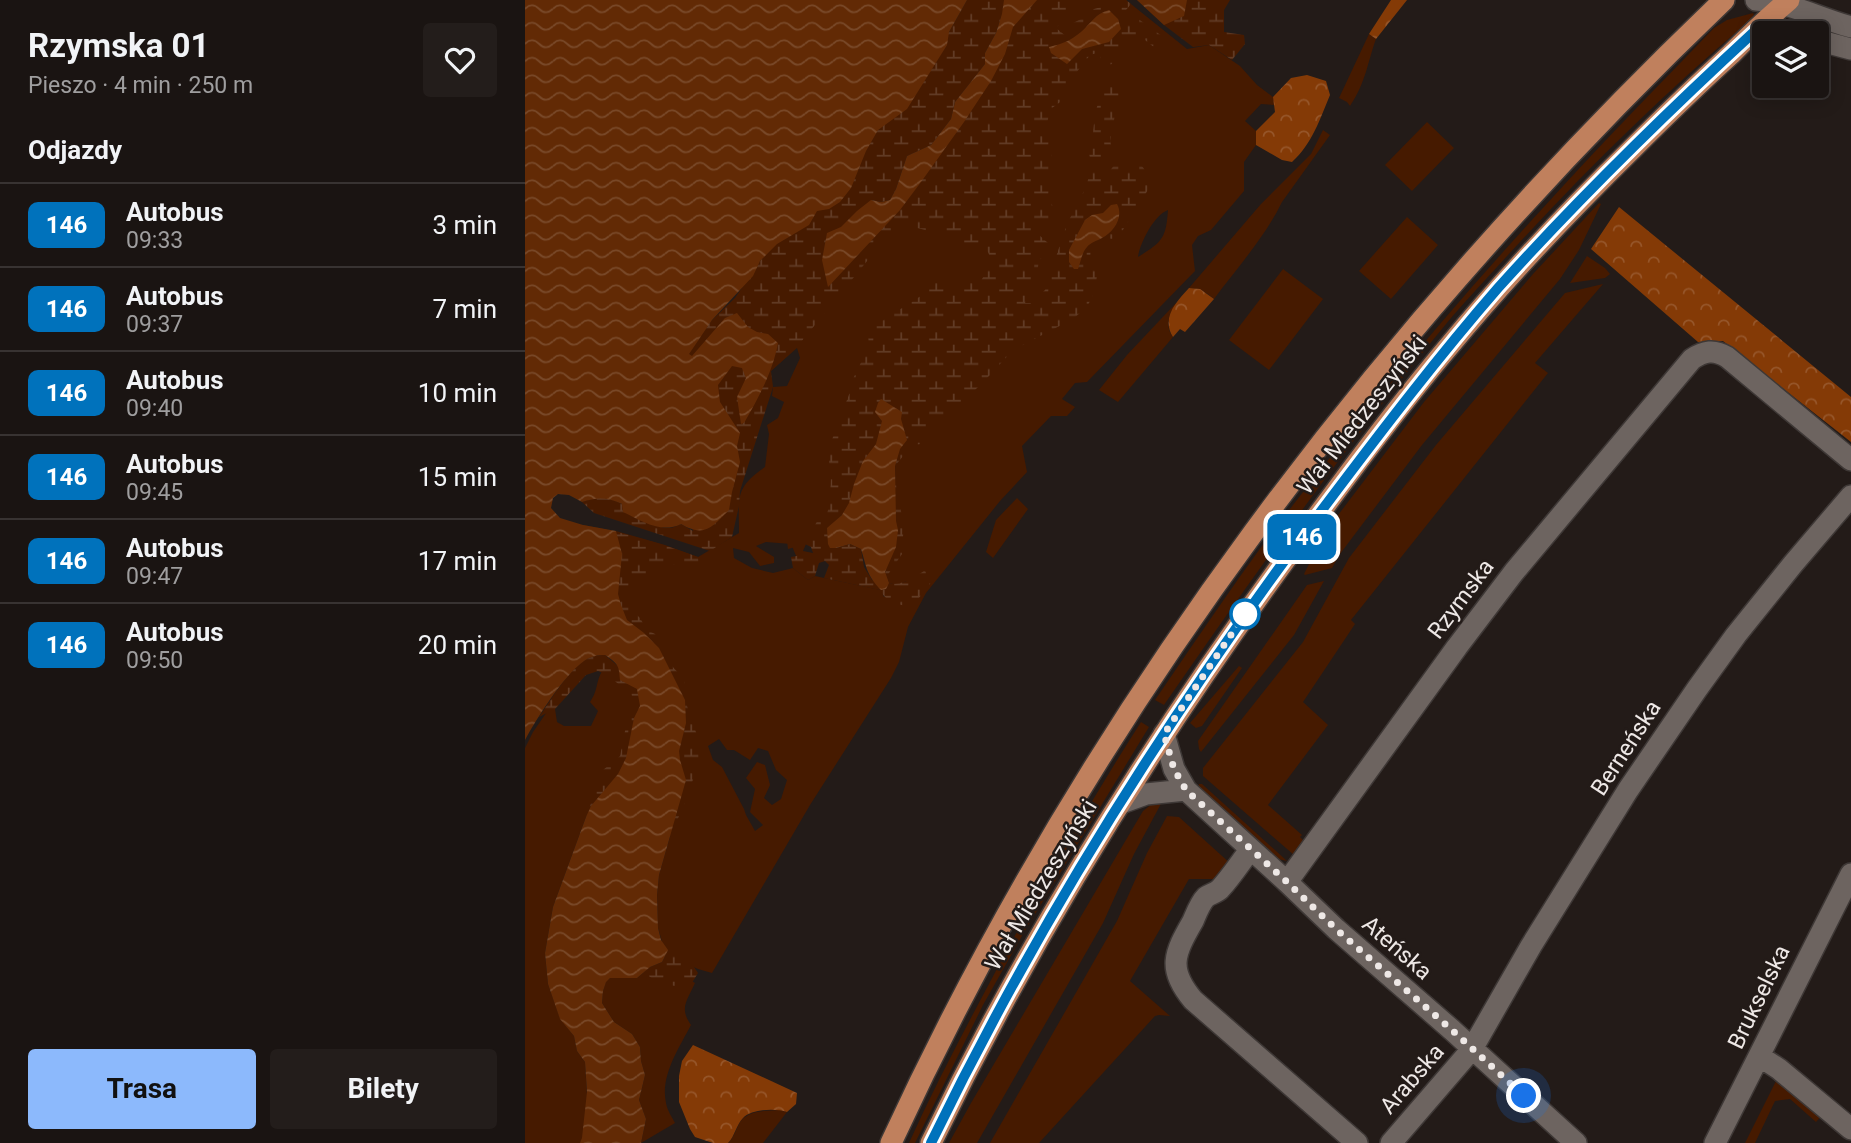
<!DOCTYPE html>
<html lang="pl">
<head>
<meta charset="utf-8">
<style>
  body { margin:0; font-family:Roboto,sans-serif; background:#231d1b; color:#f1f3f6; height:100vh; display:flex; flex-direction:column; font-size:26px; white-space:nowrap }
  * { box-sizing:border-box; margin:0 }
  p { font-size:23px; color:#9f9e9f }
  .icon { flex:none; width:38px; height:38px; fill:none; stroke:currentColor; stroke-width:2; stroke-linecap:round; stroke-linejoin:round }
  .map { position:relative; flex:1; overflow:hidden }
  .details { display:flex; flex-direction:column; background:#1a1412; width:525px }
  .details>* { flex:none }
  .badge { padding:0 14px; border-radius:10px; font-size:24px; line-height:46px }
  .controls { position:absolute; left:1227px; top:21px; display:grid; gap:14px }
  .controls a { display:grid; place-items:center; width:77px; height:77px; border-radius:7px; background:#1a1412; box-shadow:0 4px 18px #0003,0 0 0 2px #383332; font-size:35px }
  .you { position:absolute; width:35px; height:35px; margin:-18px; border:5px solid #fff; border-radius:50%; background:#1a73e8; box-shadow:0 0 0 10px #1a73e833 }
  .map>.badge { position:absolute; translate:-50% -50%; box-shadow:0 0 0 4px #fff }
  h2 { padding:0 28px; font-size:26px; line-height:63px }
  .round { display:grid; place-items:center; flex:none; width:74px; height:74px; border-radius:7px; background:#231d1b }
  .summary { display:flex; align-items:center; justify-content:space-between; height:119px; padding:0 28px }
  h1 { font-size:33px; font-weight:700; line-height:52px }
  .button { display:flex; gap:14px; margin-top:auto; padding:14px 28px }
  .button a { flex:1; height:80px; border-radius:7px; background:#8cb9fc; color:#111; font-size:28px; font-weight:700; line-height:80px; text-align:center }
  .button a+a { background:#231d1b; color:#f1f3f6 }
  ul { padding:0; list-style:none }
  li { display:flex; align-items:center; gap:21px; height:84px; padding:0 28px; border-top:2px solid #383332 }
  li div { flex:1 }
  li b { display:block; font-size:26px }
  li em { font-style:normal }
  li .badge { min-width:77px; font-weight:700; text-align:center }
  main { display:flex; flex:1; min-height:0 }
  .map>svg:first-child { display:block }
  .green { fill:#461a00; fill-rule:evenodd }
  .forest { fill:url(#forest-crowns) }
  .wetland { fill:url(#wetland-marsh); fill-rule:evenodd }
  .water { fill:url(#water-waves) }
  .lines { fill:none; stroke-linecap:round; stroke-linejoin:round }
  .minor-casing { stroke:#3e3836; stroke-width:24 }
  .major-casing { stroke:#3e3836; stroke-width:24 }
  .minor { stroke:#6d6460; stroke-width:21 }
  .major { stroke:#c0805d; stroke-width:21 }
  .line-casing { stroke:#fff; stroke-width:16 }
  .line { stroke:#0072bc; stroke-width:10 }
  .walk { stroke:#eee8e6; stroke-width:7; stroke-dasharray:0 12.6 }
  .stop-dot { fill:#fff; stroke:#0072bc; stroke-width:3.5 }
  .labels { text-anchor:middle; dominant-baseline:central; stroke-width:5; stroke-linejoin:round; paint-order:stroke }
  .street-label { font-size:23px; fill:#eee8e6; stroke:#231b18 }
</style>
</head>
<body>
<main>
<section class="details">
<div class="summary"><div><h1>Rzymska 01</h1><p>Pieszo · 4 min · 250 m</p></div><a class="round"><svg class="icon" aria-label="heart" viewBox="0 0 24 24"><path d="M12 20l-8-8c-3-5 5-10 8-4 3-6 11-1 8 4z"/></svg></a></div>
<h2>Odjazdy</h2>
<ul>
<li><span class="badge" style="background:#0072bc;color:#fff">146</span><div><b>Autobus</b><p>09:33</p></div><em>3 min</em></li>
<li><span class="badge" style="background:#0072bc;color:#fff">146</span><div><b>Autobus</b><p>09:37</p></div><em>7 min</em></li>
<li><span class="badge" style="background:#0072bc;color:#fff">146</span><div><b>Autobus</b><p>09:40</p></div><em>10 min</em></li>
<li><span class="badge" style="background:#0072bc;color:#fff">146</span><div><b>Autobus</b><p>09:45</p></div><em>15 min</em></li>
<li><span class="badge" style="background:#0072bc;color:#fff">146</span><div><b>Autobus</b><p>09:47</p></div><em>17 min</em></li>
<li><span class="badge" style="background:#0072bc;color:#fff">146</span><div><b>Autobus</b><p>09:50</p></div><em>20 min</em></li>
</ul>
<div class="button"><a>Trasa</a><a>Bilety</a></div>
</section>
<div class="map">
<svg width="1326" height="1143" viewBox="0 0 1326 1143">
  <defs>
    <pattern id="forest-crowns" width="20" height="18" patternUnits="userSpaceOnUse" patternTransform="scale(1.75)"><rect width="20" height="18" fill="#843a06"/><path d="M2 6a3 3 0 1 1 6 0M12 15a3 3 0 1 1 6 0" fill="none" stroke="#96562a"/></pattern>
    <pattern id="wetland-marsh" width="20" height="14" patternUnits="userSpaceOnUse" patternTransform="scale(1.75)"><rect width="20" height="14" fill="#461a00"/><path d="M1 5h8M5 5V1M11 12h8M15 12V8" fill="none" stroke="#613b25"/></pattern>
    <pattern id="water-waves" width="16" height="10" patternUnits="userSpaceOnUse" patternTransform="scale(1.75)"><rect width="16" height="10" fill="#622a05"/><path d="M0 5q4-4 8 0t8 0" fill="none" stroke="#794929"/></pattern>
  </defs>
  <rect width="100%" height="100%" fill="#231b18"/>
  <!-- green -->
  <path class="green" d="M 512,0 L 601,0 L 662,49 L 684,45 L 715,66 L 732,85 L 748,97 L 750,105 L 736,104 L 720,121 L 731,131 L 731,145 L 719,162 L 719,191 L 686,230 L 673,236 L 667,245 L 670,271 L 562,382 L 550,383 L 537,399 L 550,407 L 542,416 L 526,416 L 497,446 L 502,472 L 475,501 L 401,593 L 383,627 L 374,662 L 366,678 L 285,805 L 187,973 L 173,969 L 141,955 L 133,928 L 132,895 L 134,875 L 160,784 L 123,654 L 87,568 L 94,540 L 91,531 L 140,545 L 173,557 L 214,533 C 214,498 209,488 240,467 L 244,434 L 242,425 L 253,418 L 259,402 L 247,396 L 248,387 L 262,386 L 275,358 L 272,348 L 246,371 ZM 643,210 C 641,239 637,242 613,257 C 615,243 629,215 643,210 ZM 370,466 L 371,521 L 360,572 L 364,583 L 372,585 L 382,581 L 359,597 L 356,590 L 290,576 L 283,580 L 268,568 L 248,573 L 227,568 L 209,558 L 208,548 L 224,552 L 235,566 L 249,563 L 249,557 L 231,546 L 241,542 L 266,544 L 275,565 L 288,553 L 278,551 L 281,544 L 329,484 ZM 194,739 L 202,750 L 209,750 L 225,760 L 233,748 L 243,751 L 251,770 L 262,780 L 256,799 L 247,805 L 239,798 L 245,785 L 240,765 L 232,762 L 221,778 L 230,789 L 225,812 L 238,825 L 230,831 L 221,815 L 219,809 L 197,767 L 188,760 L 183,746 Z
    M 1228,13 L 1229,15 L 1222,23 C 1137,95 1058,173 983,255 C 964,276 944,297 926,318 C 823,442 730,574 639,705 L 630,700 C 672,639 713,577 758,518 C 840,411 926,308 1017,209 C 1073,147 1131,88 1189,28 L 1202,20 Z
    M 844,34 L 851,39 C 842,64 841,82 825,106 L 822,102 L 814,98 Z
    M 902,122 L 929,148 L 887,191 L 860,165 Z
    M 798,130 L 805,135 L 757,202 C 740,237 712,268 689,299 C 681,292 674,288 664,288 L 736,204 L 786,154 Z
    M 1074,203 L 1076,204 L 1054,250 L 1035,279 L 897,445 L 815,554 L 807,568 L 780,575 L 779,574 L 797,538 L 807,523 L 899,402 L 1008,274 Z
    M 882,217 L 913,245 L 866,299 L 834,271 Z
    M 1062,256 L 1080,268 L 1085,274 L 1080,278 L 1045,283 Z
    M 758,269 L 798,299 L 744,370 L 704,340 Z
    M 1078,284 L 1010,363 L 1023,373 L 826,620 L 830,624 L 778,702 L 803,725 L 743,805 L 777,835 L 775,837 L 779,841 L 769,855 L 678,776 L 678,768 L 778,642 L 824,558 L 911,445 L 1040,293 Z
    M 651,303 C 645,314 639,326 648,337 L 593,402 L 574,390 L 602,355 Z
    M 492,498 L 503,509 L 468,558 L 461,552 L 471,520 Z
    M 799,581 L 769,635 L 676,752 L 674,749 L 673,741 L 782,585 Z
    M 714,666 L 717,668 L 677,726 L 671,728 L 665,723 Z
    M 79,668 L 113,689 L 101,758 L 61,817 L 28,907 L 20,953 L 23,984 L 35,1018 L 49,1036 L 52,1051 L 60,1062 L 65,1143 L 0,1143 L 0,748 L 8,732 L 26,706 L 30,709 L 32,722 L 39,726 L 66,726 L 73,711 L 65,702 C 74,689 70,681 79,668 Z
    M 616,722 L 624,727 L 498,934 L 458,1005 L 390,1143 L 384,1143 C 411,1083 442,1025 473,967 C 518,883 565,802 616,722 Z
    M 674,784 L 677,784 L 762,861 L 753,859 L 673,787 Z
    M 632,800 L 638,800 L 609,854 L 578,923 L 452,1143 L 424,1143 L 446,1103 L 618,811 Z
    M 642,816 L 654,817 L 707,865 L 696,879 L 664,879 L 605,981 L 645,1016 L 634,1015 L 630,1016 L 514,1143 L 465,1143 L 592,921 L 622,853 Z
    M 125,967 L 164,979 L 170,983 C 162,1001 154,1008 166,1025 C 154,1048 135,1076 141,1103 C 142,1110 147,1117 150,1123 L 116,1143 L 121,1119 L 114,1100 L 120,1075 L 116,1061 L 115,1047 L 107,1034 L 89,1022 L 77,1003 L 78,991 L 81,981 L 85,978 L 112,978 Z
    M 1252,1079 L 1298,1114 L 1291,1122 L 1265,1099 L 1250,1101 L 1230,1143 L 1220,1143 Z
    M 254,1110 L 262,1112 L 238,1143 L 203,1143 C 209,1137 211,1129 215,1122 C 223,1110 241,1111 254,1110 Z"/>
  <!-- forest -->
  <path class="forest" d="M 866,0 L 882,0 L 851,39 L 844,34 Z
    M 782,75 L 801,81 L 805,95 C 795,119 787,144 767,162 L 757,160 L 731,145 L 731,131 L 750,112 L 748,97 L 766,78 Z
    M 1094,207 L 1326,397 L 1326,442 L 1198,341 L 1173,342 L 1066,249 Z
    M 664,288 L 675,289 L 689,299 L 660,332 L 655,329 L 648,337 C 636,318 651,302 664,288 Z
    M 168,1045 L 272,1093 L 271,1104 L 262,1112 C 250,1108 227,1109 218,1118 C 211,1125 210,1136 203,1143 L 188,1143 L 170,1137 L 165,1129 L 154,1102 L 154,1076 L 157,1061 Z"/>
  <!-- wetland -->
  <path class="wetland" d="M 442,0 L 548,0 L 549,10 L 531,28 L 542,37 L 548,23 L 560,17 L 569,9 L 601,0 L 606,4 L 601,10 L 648,44 L 645,51 L 630,48 L 615,36 L 609,37 L 587,64 L 577,66 L 575,52 L 565,55 L 551,73 L 542,97 L 527,108 L 522,122 L 528,146 L 522,182 L 528,209 L 524,219 L 512,227 L 514,235 L 523,243 L 525,252 L 514,260 L 511,280 L 500,303 L 506,303 L 520,290 L 542,224 L 562,185 L 566,163 L 563,148 L 568,133 L 570,114 L 579,82 L 588,81 L 594,94 L 585,141 L 588,152 L 573,173 L 580,177 L 594,159 C 615,160 619,164 626,185 L 596,233 L 590,239 L 577,238 L 586,232 L 586,205 L 578,213 L 567,215 L 553,268 L 560,249 L 566,243 L 565,261 L 572,275 L 570,291 L 562,307 L 548,319 L 488,350 L 464,376 L 396,444 L 387,445 L 370,466 L 372,500 L 379,520 L 377,554 L 362,576 L 364,583 C 378,586 388,578 399,571 L 406,574 L 407,581 L 387,607 C 372,604 363,604 355,590 L 299,578 L 304,565 L 300,561 L 294,563 L 290,576 L 283,580 L 268,568 L 266,557 L 288,553 L 286,547 L 280,544 L 263,549 L 262,540 L 282,539 L 294,518 L 302,514 L 305,502 L 306,475 L 304,461 L 305,445 L 325,392 L 326,383 L 344,346 L 343,334 L 355,322 L 399,294 L 413,274 L 421,273 L 420,284 L 429,286 L 438,282 L 457,279 L 467,262 L 463,252 L 456,247 C 439,251 433,251 423,236 L 381,225 L 351,250 L 272,347 L 246,371 L 248,387 L 215,491 L 214,506 L 207,537 L 185,551 L 69,513 L 57,502 C 66,499 74,496 84,499 C 104,503 126,530 145,528 C 148,528 153,525 156,524 L 168,531 L 139,384 L 187,320 L 210,298 L 235,261 L 424,32 ZM 477,14 L 457,90 L 348,225 L 346,200 L 356,202 L 365,200 L 371,189 L 382,156 L 406,145 L 426,119 L 430,102 L 460,64 L 460,53 L 471,33 ZM 317,515 L 365,562 L 357,580 L 354,582 L 347,580 L 339,567 L 336,549 L 325,544 L 311,548 L 302,529 Z
    M 612,0 L 705,0 L 699,10 L 699,32 L 719,35 L 720,44 L 707,60 L 684,45 L 668,47 L 639,25 Z
    M 58,525 C 97,532 135,543 173,557 L 175,567 L 143,564 L 106,587 L 106,609 L 115,618 L 122,630 L 130,634 L 146,659 L 146,665 L 159,679 L 160,700 L 177,750 L 174,762 L 161,800 L 145,837 L 119,669 Z
    M 80,655 L 94,667 L 121,684 L 118,749 L 61,817 L 78,770 L 95,756 L 107,696 L 83,675 L 73,671 L 61,675 L 30,709 L 14,717 C 27,699 47,662 69,656 C 73,655 77,655 80,655 Z
    M 136,940 L 165,961 L 173,973 L 165,986 C 142,987 137,984 118,973 L 125,967 L 137,962 L 143,950 Z"/>
  <!-- water -->
  <path class="water" d="M 0,0 L 442,0 L 424,32 L 422,45 L 382,109 L 353,130 L 341,151 L 326,188 L 315,202 L 304,209 L 292,211 L 284,225 L 252,244 L 235,261 L 228,276 L 187,320 L 164,354 L 167,356 L 200,318 L 212,313 L 223,327 L 232,332 L 243,334 L 253,343 C 248,371 233,399 219,423 L 216,424 L 212,397 L 221,378 L 217,368 L 207,366 L 193,385 L 195,402 L 215,433 L 212,446 L 215,462 L 207,492 L 204,510 C 187,527 180,538 156,524 C 136,534 117,521 98,512 L 97,504 C 82,497 72,497 57,502 L 44,495 L 33,494 L 28,498 L 26,508 L 35,518 L 58,525 L 91,531 L 97,554 L 93,594 L 96,605 L 102,620 L 119,633 L 134,648 L 160,700 L 161,723 L 154,751 L 155,760 L 161,780 L 134,875 L 132,895 L 133,928 L 136,940 L 143,950 L 137,962 L 125,967 L 112,978 L 85,978 L 81,982 L 78,991 L 77,1003 L 89,1022 L 107,1034 L 115,1047 L 116,1061 L 120,1075 L 114,1100 L 121,1119 L 116,1143 L 55,1143 L 57,1138 L 62,1092 L 60,1062 L 52,1051 L 49,1036 L 35,1019 L 23,984 L 20,953 L 28,907 L 61,817 L 66,806 L 93,774 L 101,758 L 109,718 L 115,706 L 112,689 L 95,680 C 94,665 93,664 80,655 C 73,655 66,656 59,661 C 39,675 12,718 0,740 Z
    M 479,0 L 512,0 L 488,27 L 480,54 L 466,81 L 439,122 L 396,182 L 375,210 L 303,287 L 297,260 L 302,233 L 316,227 L 332,211 L 346,200 L 356,202 L 365,200 L 371,189 L 382,156 L 406,145 L 426,119 L 430,102 L 460,64 L 460,53 L 471,33 L 477,14 Z
    M 612,0 L 662,0 L 659,16 L 639,25 Z
    M 584,10 L 593,19 L 596,29 L 584,42 L 557,49 L 542,64 L 526,53 L 524,47 C 537,44 545,41 556,32 C 566,23 570,14 584,10 Z
    M 592,204 C 599,217 589,232 577,238 C 572,241 566,242 562,247 C 557,252 556,261 553,269 L 549,269 L 544,262 L 544,250 L 560,220 L 567,215 L 578,213 L 586,205 Z
    M 356,399 L 377,412 L 376,419 L 382,440 L 375,449 L 370,466 L 371,521 L 373,530 L 371,547 L 360,572 L 364,583 L 361,589 L 356,590 C 341,574 342,568 336,549 L 325,544 L 311,548 L 305,548 L 303,544 L 302,528 L 317,515 L 324,503 L 329,484 L 338,461 L 351,444 L 357,421 L 350,412 L 353,403 Z"/>
  <g class="lines">
    <defs>
      <path id="minor" d="M 1231,0 C 1264,2 1294,18 1326,27
        M 1230,31 L 1260,33
        M 1292,40 L 1326,49
        M 639,734 L 649,769 L 661,790 L 762,882 L 811,929 L 927,1030 L 1051,1143
        M 596,803 L 621,794 L 661,790
        M 725,850 C 715,863 706,877 695,889 C 691,893 685,894 681,897 C 675,903 671,914 668,921 C 649,954 642,969 668,1000 L 832,1143
        M 762,882 L 932,647 L 989,572 L 1167,359 C 1179,351 1189,349 1202,357 L 1326,460
        M 1234,1056 L 1254,1069 L 1326,1129
        M 866,1143 L 947,1049 L 1006,946 L 1103,790 L 1172,689 L 1211,635 L 1268,564 L 1326,496
        M 1190,1143 L 1326,874"/>
      <path id="major" d="M 366,1143 C 565,711 856,328 1199,0
        M 406,1143 C 508,932 632,734 771,545 C 821,477 871,409 925,345 C 982,276 1043,212 1107,149 C 1139,117 1172,85 1206,54 C 1225,35 1244,17 1264,0"/>
    </defs>
    <!-- minor casing -->
    <use href="#minor" class="minor-casing"/>
    <!-- major casing -->
    <use href="#major" class="major-casing"/>
    <!-- minor -->
    <use href="#minor" class="minor"/>
    <!-- major -->
    <use href="#major" class="major"/>
  </g>
  <g class="lines">
    <defs>
      <path id="line" d="M 406,1143 C 516,916 651,703 803,502 C 858,429 913,357 973,288 C 1054,198 1141,113 1230,31 L 1260,33"/>
    </defs>
    <!-- line casing -->
    <use href="#line" class="line-casing"/>
    <!-- line -->
    <use href="#line" class="line"/>
    <!-- walk -->
    <path class="walk" d="M 720,614 L 639,734 L 649,769 L 661,790 L 762,882 L 811,929 L 927,1030 L 999,1096"/>
  </g>
  <!-- markers -->
  <circle class="stop-dot" cx="720" cy="614" r="14"/>
  <g class="labels">
    <!-- street labels -->
    <g class="street-label">
      <text transform="translate(837 415) rotate(-52)">Wał Miedzeszyński</text>
      <text transform="translate(936 599) rotate(-53)">Rzymska</text>
      <text transform="translate(1101 748) rotate(-57)">Berneńska</text>
      <text transform="translate(516 885) rotate(-59)">Wał Miedzeszyński</text>
      <text transform="translate(872 948) rotate(41)">Ateńska</text>
      <text transform="translate(1234 997) rotate(-64)">Brukselska</text>
      <text transform="translate(887 1079) rotate(-49)">Arabska</text>
    </g>
  </g>
</svg>
<div class="controls">
<a><svg class="icon" aria-label="layers" viewBox="0 0 24 24"><path d="M12 4l9 5-9 5-9-5zM3 14l9 5 9-5"/></svg></a>
</div>
<div class="you" style="left:999px;top:1096px"></div>
<b class="badge" style="left:777px;top:537px;background:#0072bc;color:#fff">146</b>
</div>
</main>
</body>
</html>
